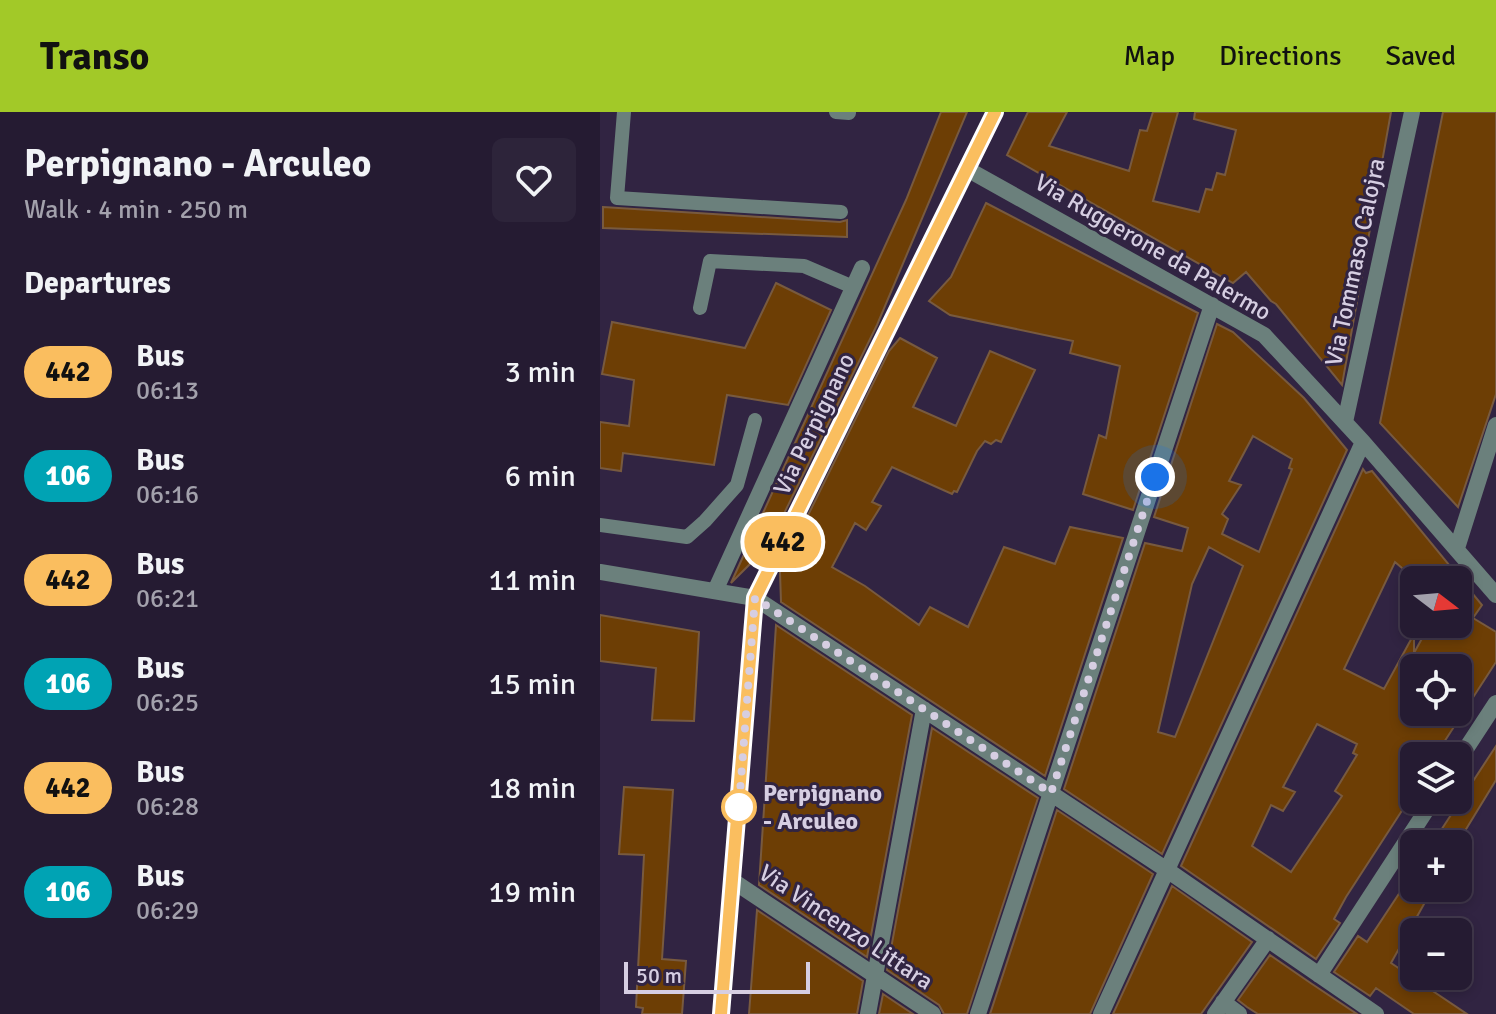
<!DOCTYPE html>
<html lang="en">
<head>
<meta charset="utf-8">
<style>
  body { margin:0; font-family:Signika,sans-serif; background:#2d243a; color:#f1f3f6; height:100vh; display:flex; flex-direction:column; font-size:30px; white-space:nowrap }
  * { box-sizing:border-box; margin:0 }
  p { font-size:26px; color:#a3a1ac }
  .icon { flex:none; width:44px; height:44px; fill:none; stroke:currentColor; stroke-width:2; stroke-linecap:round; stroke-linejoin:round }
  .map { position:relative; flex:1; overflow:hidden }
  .drawer { display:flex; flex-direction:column; background:#251b32; width:600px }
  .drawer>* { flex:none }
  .badge { padding:0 16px; border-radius:26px; font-size:28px; line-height:52px }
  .needle { width:52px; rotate:106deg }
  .tools { position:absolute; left:800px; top:454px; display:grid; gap:16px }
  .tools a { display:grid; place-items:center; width:72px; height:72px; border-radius:12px; background:#251b32; box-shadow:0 4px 12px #0003,0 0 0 2px #42394d; font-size:40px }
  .scale { position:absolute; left:24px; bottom:20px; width:186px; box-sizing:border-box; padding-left:8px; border:4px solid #d6cee2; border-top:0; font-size:22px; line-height:28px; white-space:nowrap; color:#d6cee2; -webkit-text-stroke:6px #312442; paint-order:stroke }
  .you { position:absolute; width:40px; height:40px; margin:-20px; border:6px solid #fff; border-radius:50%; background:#1a73e8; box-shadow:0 0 0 12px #1a73e833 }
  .map>.badge { position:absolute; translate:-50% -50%; box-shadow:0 0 0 4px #fff }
  h2 { padding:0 24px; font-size:30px; line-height:72px }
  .round { display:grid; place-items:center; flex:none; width:84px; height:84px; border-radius:12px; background:#2d243a }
  .summary { display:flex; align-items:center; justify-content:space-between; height:136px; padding:0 24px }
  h1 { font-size:38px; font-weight:800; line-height:60px }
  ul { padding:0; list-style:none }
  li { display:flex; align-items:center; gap:24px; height:104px; padding:0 24px }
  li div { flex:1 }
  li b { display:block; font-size:30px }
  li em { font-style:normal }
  li .badge { min-width:88px; font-weight:700; text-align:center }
  header { display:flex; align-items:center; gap:48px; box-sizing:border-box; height:112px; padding:0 40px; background:#a2c928; color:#111 }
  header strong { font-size:38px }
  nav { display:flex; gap:44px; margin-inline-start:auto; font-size:28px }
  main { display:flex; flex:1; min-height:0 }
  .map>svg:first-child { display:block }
  .building { fill:#6d3e05; stroke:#785a3f; stroke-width:2; fill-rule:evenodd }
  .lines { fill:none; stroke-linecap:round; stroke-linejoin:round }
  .lane { stroke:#6b807c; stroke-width:14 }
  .street { stroke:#6b807c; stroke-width:16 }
  .secondary { stroke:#8fb1ab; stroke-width:16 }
  .line-casing { stroke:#fff; stroke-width:18 }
  .line { stroke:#fabe5f; stroke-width:12 }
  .walk { stroke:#d6cee2; stroke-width:8; stroke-dasharray:0 14.4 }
  .stop-dot { fill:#fff; stroke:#fabe5f; stroke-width:4 }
  .labels { text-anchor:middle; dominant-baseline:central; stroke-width:6; stroke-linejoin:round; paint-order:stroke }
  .street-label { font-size:24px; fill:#d6cee2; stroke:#312442 }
  .stop-label { font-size:24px; font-weight:bold; fill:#d6cee2; stroke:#312442; text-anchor:start }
</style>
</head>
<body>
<header>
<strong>Transo</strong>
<nav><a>Map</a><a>Directions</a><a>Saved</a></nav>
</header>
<main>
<section class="drawer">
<div class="summary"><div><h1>Perpignano - Arculeo</h1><p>Walk · 4 min · 250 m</p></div><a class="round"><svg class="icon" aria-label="heart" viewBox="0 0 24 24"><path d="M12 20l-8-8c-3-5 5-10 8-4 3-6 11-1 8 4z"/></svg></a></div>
<h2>Departures</h2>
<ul>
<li><span class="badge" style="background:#fabe5f;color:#111">442</span><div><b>Bus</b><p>06:13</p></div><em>3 min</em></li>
<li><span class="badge" style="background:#00a3b4;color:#fff">106</span><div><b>Bus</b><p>06:16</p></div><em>6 min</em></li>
<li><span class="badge" style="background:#fabe5f;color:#111">442</span><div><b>Bus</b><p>06:21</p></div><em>11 min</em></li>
<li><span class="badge" style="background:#00a3b4;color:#fff">106</span><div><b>Bus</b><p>06:25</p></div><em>15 min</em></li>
<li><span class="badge" style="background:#fabe5f;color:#111">442</span><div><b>Bus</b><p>06:28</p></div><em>18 min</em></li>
<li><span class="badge" style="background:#00a3b4;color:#fff">106</span><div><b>Bus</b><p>06:29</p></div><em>19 min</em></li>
</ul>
</section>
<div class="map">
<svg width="896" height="902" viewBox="0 0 896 902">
  <rect width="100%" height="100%" fill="#312442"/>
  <!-- building -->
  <path class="building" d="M 341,0 L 367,0 L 277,213 L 168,434 L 131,471 L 306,88 Z
    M 428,0 L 467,0 L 449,34 L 529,59 L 540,18 L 547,19 L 553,0 L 578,0 L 553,89 L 599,100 L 606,77 L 612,78 L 617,61 L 625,63 L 636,18 L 594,7 L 595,0 L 791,0 L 742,273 L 676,192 L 671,189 L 646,160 L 633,171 L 407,43 Z
    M 843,0 L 896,0 L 896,282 L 858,395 L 780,311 Z
    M 386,91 L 598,201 L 533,398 L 483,382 L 499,323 L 506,326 L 520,254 L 470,241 L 473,229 L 350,203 L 329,189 L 351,165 Z
    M 3,95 L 240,110 L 247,108 L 247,125 L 3,116 Z
    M 176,171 L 231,198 L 188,293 L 127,283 L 114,353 L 23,341 L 21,359 L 0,356 L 0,310 L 29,314 L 34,268 L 2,262 L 12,210 L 145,236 Z
    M 617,212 L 633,220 L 704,286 L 747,338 L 562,742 L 464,677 L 545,431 L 582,439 L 588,416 L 554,405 ZM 653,324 L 692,347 L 689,356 L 692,357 L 659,440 L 622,422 L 628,407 L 622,402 L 641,373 L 629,369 ZM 609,435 L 643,454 L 575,625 L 558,620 L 592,472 Z
    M 300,226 L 337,246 L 313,295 L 356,314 L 390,239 L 435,258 L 401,330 L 396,328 L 391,332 L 385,329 L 377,339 L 357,380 L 354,379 L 352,382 L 292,355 L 272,390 L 281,394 L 266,418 L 255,411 L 232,455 L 265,474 L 319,513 L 330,495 L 368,515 L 404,435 L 455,452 L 470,415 L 523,426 L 445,664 L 181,490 L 180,460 L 289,239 Z
    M 763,357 L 766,361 L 772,359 L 882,493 L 873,506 L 896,520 L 896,550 L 835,644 L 814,644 L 814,680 L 746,785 L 734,807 L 740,811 L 716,847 L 581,754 ZM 795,450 L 816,468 L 858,468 L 858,512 L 830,512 L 814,541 L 814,522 L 784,577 L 744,557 ZM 814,556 L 858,556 L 858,600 L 814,600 ZM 717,612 L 757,632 L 753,641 L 757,643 L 735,679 L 742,684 L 691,760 L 652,734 L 671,693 L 683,699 L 695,680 L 683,675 Z
    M 0,503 L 99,520 L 94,609 L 52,608 L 56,556 L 0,549 Z
    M 176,513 L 312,603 L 267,845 L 159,773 Z
    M 332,616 L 438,686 L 367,902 L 344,902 L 339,893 L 287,858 Z
    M 896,634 L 896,668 L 857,732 L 832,732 Z
    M 24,675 L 73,678 L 62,847 L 86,849 L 82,902 L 42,902 L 43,896 L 36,895 L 44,743 L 19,742 Z
    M 457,698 L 553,762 L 490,902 L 390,902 Z
    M 814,759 L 814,776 L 833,776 L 791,851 L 867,902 L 814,902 L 776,876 L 770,884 L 734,860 L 758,824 L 767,830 Z
    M 572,774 L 652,830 L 601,902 L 513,902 Z
    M 157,798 L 263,869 L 257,902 L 149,902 Z
    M 670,843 L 712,872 L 757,902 L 658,902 L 647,895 L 638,888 Z
    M 283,882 L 313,902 L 279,902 Z"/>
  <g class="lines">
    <!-- lane -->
    <path class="lane" d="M 24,0 L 17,86 L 241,100
      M 236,0 L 249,1
      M 100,196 L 110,149 L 204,154 L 253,175
      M 0,413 L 87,425 L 105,409 L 137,373 L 155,308"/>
    <!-- street -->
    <path class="street" d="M 367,57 L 664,223 L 763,330 L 896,483
      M 745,310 L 812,0
      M 857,436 L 896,313
      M 0,460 L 155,486 L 567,758 L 776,902
      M 115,479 L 262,156
      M 858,649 L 896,591
      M 133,769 L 333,902
      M 719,863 L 833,688
      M 623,890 L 639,902
      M 268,902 L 324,597
      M 378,902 L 612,193
      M 501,902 L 763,330
      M 615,902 L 668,827"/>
    <!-- secondary -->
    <path class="secondary" d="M 121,902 L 155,486 L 395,0"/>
  </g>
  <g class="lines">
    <defs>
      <path id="line" d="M 121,902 L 155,486 L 395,0"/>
    </defs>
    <!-- line casing -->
    <use href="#line" class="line-casing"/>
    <!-- line -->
    <use href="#line" class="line"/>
    <!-- walk -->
    <path class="walk" d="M 139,695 L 138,706 L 155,486 L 451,681 L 555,365"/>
  </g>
  <!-- markers -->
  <circle class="stop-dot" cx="139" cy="695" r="16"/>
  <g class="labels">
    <!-- street labels -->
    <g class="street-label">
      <text transform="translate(553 135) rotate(30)">Via Ruggerone da Palermo</text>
      <text transform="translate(755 150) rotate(-78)">Via Tommaso Calojra</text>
      <text transform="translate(214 312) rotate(-64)">Via Perpignano</text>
      <text transform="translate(246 815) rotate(34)">Via Vincenzo Littara</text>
    </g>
    <!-- stop labels -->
    <g class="stop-label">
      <text x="163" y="681">Perpignano<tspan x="163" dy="28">- Arculeo</tspan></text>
    </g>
  </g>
</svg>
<div class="tools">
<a><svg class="needle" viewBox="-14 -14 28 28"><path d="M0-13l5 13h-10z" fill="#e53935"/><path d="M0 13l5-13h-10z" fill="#a3a1ac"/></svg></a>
<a><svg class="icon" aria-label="locate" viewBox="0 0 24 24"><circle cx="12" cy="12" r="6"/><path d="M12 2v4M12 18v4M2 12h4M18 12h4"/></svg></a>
<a><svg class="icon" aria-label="layers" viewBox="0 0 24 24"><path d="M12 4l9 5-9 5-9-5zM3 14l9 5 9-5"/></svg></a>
<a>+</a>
<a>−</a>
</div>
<div class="scale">50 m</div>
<div class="you" style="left:555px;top:365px"></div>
<b class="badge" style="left:183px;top:430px;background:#fabe5f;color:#111">442</b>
</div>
</main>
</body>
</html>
